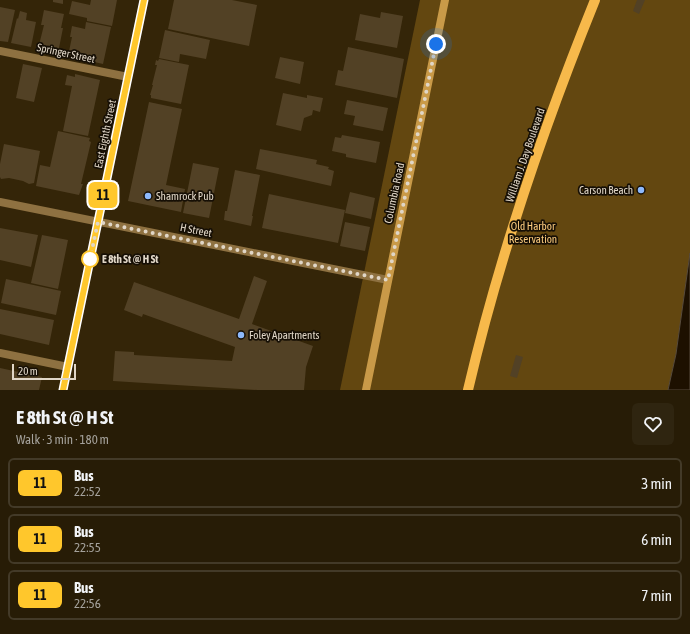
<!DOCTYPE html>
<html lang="en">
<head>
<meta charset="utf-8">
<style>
  body { margin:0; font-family:"Asap Condensed",sans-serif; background:#2f2510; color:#f1f3f6; height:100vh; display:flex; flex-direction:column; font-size:15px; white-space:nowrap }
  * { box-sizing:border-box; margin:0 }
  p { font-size:13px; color:#a4a19b }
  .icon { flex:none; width:22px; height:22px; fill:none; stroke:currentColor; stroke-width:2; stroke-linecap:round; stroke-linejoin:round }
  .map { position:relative; height:390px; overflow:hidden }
  .sheet { display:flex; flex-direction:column; background:#271c06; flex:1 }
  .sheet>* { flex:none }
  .badge { padding:0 8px; border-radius:6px; font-size:14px; line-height:26px }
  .scale { position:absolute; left:12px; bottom:10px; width:64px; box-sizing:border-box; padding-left:4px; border:2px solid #e0d6c7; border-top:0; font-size:11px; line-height:14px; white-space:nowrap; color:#e0d6c7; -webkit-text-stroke:3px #160f05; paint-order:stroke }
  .you { position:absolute; width:20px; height:20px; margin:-10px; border:3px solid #fff; border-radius:50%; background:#1a73e8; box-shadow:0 0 0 6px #1a73e833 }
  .map>.badge { position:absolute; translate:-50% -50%; box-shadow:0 0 0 2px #fff }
  .round { display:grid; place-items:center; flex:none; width:42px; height:42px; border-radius:6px; background:#2f2510 }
  .head { display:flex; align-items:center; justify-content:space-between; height:68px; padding:0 16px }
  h1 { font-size:19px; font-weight:700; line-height:30px }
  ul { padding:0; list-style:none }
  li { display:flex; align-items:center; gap:12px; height:50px; margin:0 8px 6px; padding:0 8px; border:2px solid #433a28; border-radius:6px }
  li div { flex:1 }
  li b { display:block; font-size:15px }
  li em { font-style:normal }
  li .badge { min-width:44px; font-weight:700; text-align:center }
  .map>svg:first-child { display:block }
  .green { fill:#634710 }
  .water { fill:#1d1000; stroke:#584b3c }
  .building { fill:#524125 }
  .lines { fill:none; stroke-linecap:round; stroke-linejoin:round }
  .street { stroke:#8e7141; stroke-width:8 }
  .secondary { stroke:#c99a48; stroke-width:8 }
  .primary { stroke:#f7b94b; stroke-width:10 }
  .line-casing { stroke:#fff; stroke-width:9 }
  .line { stroke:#ffc72c; stroke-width:6 }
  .walk { stroke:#e0d6c7; stroke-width:4; stroke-dasharray:0 7.2 }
  .poi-dot { fill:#8db9fc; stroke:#160f05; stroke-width:1.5 }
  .stop-dot { fill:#fff; stroke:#ffc72c; stroke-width:2 }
  .labels { text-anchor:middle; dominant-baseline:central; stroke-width:3.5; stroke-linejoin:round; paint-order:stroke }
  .street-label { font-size:11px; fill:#e0d6c7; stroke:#160f05 }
  .poi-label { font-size:11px; fill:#e0d6c7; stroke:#160f05; text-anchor:start }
  .park-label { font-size:11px; fill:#fbcb7e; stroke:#160f05 }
  .stop-label { font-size:11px; font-weight:bold; fill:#e0d6c7; stroke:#160f05; text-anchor:start }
</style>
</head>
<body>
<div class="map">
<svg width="690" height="390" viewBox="0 0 690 390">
  <rect width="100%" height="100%" fill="#342508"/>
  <!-- green -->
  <path class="green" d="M 420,0 L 690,0 L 690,253 L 676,354 L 668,390 L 340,390 Z"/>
  <!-- water -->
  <path class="water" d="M 690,253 L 690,390 L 668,390 L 676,354 Z"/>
  <!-- building -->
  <path class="building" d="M 53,0 L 63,0 L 63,4 L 53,2 Z
    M 91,0 L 117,0 L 112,26 L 87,21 L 87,18 L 69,14 L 72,1 L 90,5 Z
    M 174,0 L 232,0 L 257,5 L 249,46 L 168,29 Z
    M 637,0 L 645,0 L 639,14 L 633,11 Z
    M 0,7 L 15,10 L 8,42 L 0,41 Z
    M 44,10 L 64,14 L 61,28 L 63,28 L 58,53 L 38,49 L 44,25 L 41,25 Z
    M 20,11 L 27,13 L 26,20 L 36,22 L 31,47 L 11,43 L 17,18 L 18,19 Z
    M 381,12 L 403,16 L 397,48 L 355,40 L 360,14 L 380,18 Z
    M 86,22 L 111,27 L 103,64 L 68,56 L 72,37 L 70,37 L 72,26 L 85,29 Z
    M 165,30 L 210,40 L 206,59 L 180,54 L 179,62 L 159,58 Z
    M 348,47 L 404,59 L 397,98 L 335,85 L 338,70 L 343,71 Z
    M 280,57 L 304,62 L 300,84 L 275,78 Z
    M 159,59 L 189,65 L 181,104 L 151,98 L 151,95 L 150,95 L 153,85 L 152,85 L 157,65 L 155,65 L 156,60 L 158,61 Z
    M 23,64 L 42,68 L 34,102 L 16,98 Z
    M 75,74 L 100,80 L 88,136 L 63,131 L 72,86 L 65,85 L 67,75 L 75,77 Z
    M 283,93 L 307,98 L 307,95 L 323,98 L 320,112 L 313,110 L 312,115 L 304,118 L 301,131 L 276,125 Z
    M 347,100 L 388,108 L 383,131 L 353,125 L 355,116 L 344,114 Z
    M 149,102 L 182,109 L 166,185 L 185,189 L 181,212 L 128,201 Z
    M 58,131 L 90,138 L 89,141 L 91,142 L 81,184 L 83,184 L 79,195 L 36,186 L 40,165 L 50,167 Z
    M 342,135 L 380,142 L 376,163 L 346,157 L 346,154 L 332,151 L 335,137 L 341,138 Z
    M 4,144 L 40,151 L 34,183 L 29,184 L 23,181 L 9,178 L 1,179 L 0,177 L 0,164 Z
    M 260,149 L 317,160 L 316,164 L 329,167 L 328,169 L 334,171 L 331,186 L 256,169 Z
    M 193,163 L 219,168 L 209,218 L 183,213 Z
    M 235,170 L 260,175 L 252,216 L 253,216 L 251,226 L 224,220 L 225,211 L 227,211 Z
    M 350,192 L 375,198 L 371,219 L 345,213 Z
    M 269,194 L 345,210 L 338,243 L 262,228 Z
    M 345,222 L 370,227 L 365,251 L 340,246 Z
    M 0,228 L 38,235 L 31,267 L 0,260 Z
    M 42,235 L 68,240 L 58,289 L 31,283 Z
    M 254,276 L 267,281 L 252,324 L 313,346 L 306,367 L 304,390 L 258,390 L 113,381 L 115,351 L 134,352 L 134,355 L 232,361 L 235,347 L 143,314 L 142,317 L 124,310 L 134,282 L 239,319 Z
    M 6,279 L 61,291 L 56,315 L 1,303 Z
    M 0,309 L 54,320 L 49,345 L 0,334 Z
    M 516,355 L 523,357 L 517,378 L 510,376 Z
    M 0,368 L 42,377 L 39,390 L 0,390 Z"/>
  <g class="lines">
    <!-- street -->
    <path class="street" d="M 0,51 L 128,77
      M 0,202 L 388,280
      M 0,353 L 68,367
      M 63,390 L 144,0"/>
    <!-- secondary -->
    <path class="secondary" d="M 366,390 L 445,0"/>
    <!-- primary -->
    <path class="primary" d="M 468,390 C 499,257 544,126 595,0"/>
  </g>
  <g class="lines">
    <defs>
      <path id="line" d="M 63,390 L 144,0"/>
    </defs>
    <!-- line casing -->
    <use href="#line" class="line-casing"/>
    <!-- line -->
    <use href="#line" class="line"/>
    <!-- walk -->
    <path class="walk" d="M 90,259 L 98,222 L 388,280 L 436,44"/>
  </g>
  <!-- markers -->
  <g class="poi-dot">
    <circle cx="641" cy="190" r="4"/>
    <circle cx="148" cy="196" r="4"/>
    <circle cx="241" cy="335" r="4"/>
  </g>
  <circle class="stop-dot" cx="90" cy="259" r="8"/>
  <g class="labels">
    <!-- street labels -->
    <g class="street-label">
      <text transform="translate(66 53) rotate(12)">Springer Street</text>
      <text transform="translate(105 134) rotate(-78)">East Eighth Street</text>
      <text transform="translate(525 155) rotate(-71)">William J. Day Boulevard</text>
      <text transform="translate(394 193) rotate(-78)">Columbia Road</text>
      <text transform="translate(196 230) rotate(11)">H Street</text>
    </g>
    <!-- poi labels -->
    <g class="poi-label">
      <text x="633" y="190" text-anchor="end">Carson Beach</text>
      <text x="156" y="196">Shamrock Pub</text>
      <text x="249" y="335">Foley Apartments</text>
    </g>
    <!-- park labels -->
    <g class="park-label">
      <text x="533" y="226">Old Harbor<tspan x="533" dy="13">Reservation</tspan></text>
    </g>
    <!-- stop labels -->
    <g class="stop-label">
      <text x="102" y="259">E 8th St @ H St</text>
    </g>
  </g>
</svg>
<div class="scale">20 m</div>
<div class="you" style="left:436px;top:44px"></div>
<b class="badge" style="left:103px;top:195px;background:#ffc72c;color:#111">11</b>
</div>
<section class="sheet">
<div class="head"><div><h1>E 8th St @ H St</h1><p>Walk · 3 min · 180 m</p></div><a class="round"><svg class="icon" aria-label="heart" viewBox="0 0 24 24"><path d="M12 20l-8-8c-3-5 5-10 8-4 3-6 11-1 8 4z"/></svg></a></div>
<ul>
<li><span class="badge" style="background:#ffc72c;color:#111">11</span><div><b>Bus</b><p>22:52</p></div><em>3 min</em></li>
<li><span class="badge" style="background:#ffc72c;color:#111">11</span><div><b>Bus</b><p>22:55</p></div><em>6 min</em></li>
<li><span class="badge" style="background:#ffc72c;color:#111">11</span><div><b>Bus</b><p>22:56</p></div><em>7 min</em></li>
</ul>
</section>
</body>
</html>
